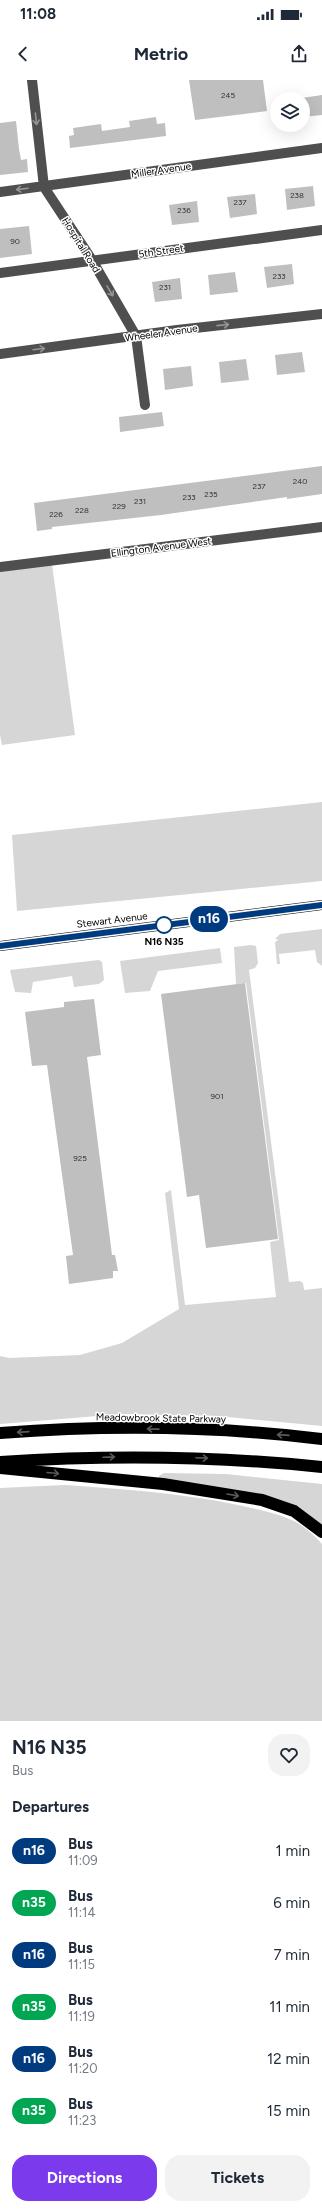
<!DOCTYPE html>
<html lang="en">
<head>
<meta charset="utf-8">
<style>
  body { margin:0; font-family:Figtree,sans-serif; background:#f2f2f3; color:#1f2937; height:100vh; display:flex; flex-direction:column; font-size:15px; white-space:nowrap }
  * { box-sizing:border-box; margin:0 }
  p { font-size:13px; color:#747a83 }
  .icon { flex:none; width:22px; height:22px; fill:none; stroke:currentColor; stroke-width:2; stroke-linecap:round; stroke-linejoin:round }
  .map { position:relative; height:1641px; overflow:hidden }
  .sheet { display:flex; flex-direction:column; background:#fff; flex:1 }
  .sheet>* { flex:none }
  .badge { padding:0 8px; border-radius:13px; font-size:14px; line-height:26px }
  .tools { position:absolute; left:270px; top:12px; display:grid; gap:8px }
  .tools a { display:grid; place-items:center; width:40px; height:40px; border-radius:50%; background:#fff; box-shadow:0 4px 16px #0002; font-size:20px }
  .map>.badge { position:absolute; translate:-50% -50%; box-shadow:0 0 0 2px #fff }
  h2 { padding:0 12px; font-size:15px; line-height:36px }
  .round { display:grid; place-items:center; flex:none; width:42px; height:42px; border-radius:16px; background:#f2f2f3 }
  .headline { display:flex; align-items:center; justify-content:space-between; height:68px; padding:0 12px }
  h1 { font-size:19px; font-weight:700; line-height:30px }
  .button { display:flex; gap:8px; margin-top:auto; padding:8px 12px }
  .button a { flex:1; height:46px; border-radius:16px; background:#7c3aed; color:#fff; font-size:16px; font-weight:700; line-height:46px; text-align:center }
  .button a+a { background:#f2f2f3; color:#1f2937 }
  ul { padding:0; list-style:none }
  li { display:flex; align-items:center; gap:12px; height:52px; padding:0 12px }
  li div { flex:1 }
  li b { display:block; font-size:15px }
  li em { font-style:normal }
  li .badge { min-width:44px; font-weight:700; text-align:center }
  .status { display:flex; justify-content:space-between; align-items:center; height:28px; padding:0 20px; background:#fff; direction:ltr }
  .status svg { height:11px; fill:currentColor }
  header { display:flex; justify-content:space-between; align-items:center; height:52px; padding:0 12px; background:#fff; font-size:18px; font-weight:700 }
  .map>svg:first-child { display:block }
  .green { fill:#d6d6d6 }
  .building { fill:#bfbfbf }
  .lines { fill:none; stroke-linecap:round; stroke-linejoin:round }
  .minor { stroke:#4f4f4f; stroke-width:10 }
  .major { stroke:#000; stroke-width:10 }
  .highway { stroke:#000; stroke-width:12 }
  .oneway { stroke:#959595 }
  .oneway2 { stroke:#595959 }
  .line-casing { stroke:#fff; stroke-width:9 }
  .line { stroke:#003b80; stroke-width:6 }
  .stop-dot { fill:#fff; stroke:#003b80; stroke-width:2 }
  .labels { text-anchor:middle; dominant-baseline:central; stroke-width:3; stroke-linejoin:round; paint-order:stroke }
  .number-label { font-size:8px; fill:#303030 }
  .street-label { font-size:10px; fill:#000; stroke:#fff }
  .stop-label { font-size:10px; font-weight:bold; fill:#000; stroke:#fff }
</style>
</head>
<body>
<div class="status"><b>11:08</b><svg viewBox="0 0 49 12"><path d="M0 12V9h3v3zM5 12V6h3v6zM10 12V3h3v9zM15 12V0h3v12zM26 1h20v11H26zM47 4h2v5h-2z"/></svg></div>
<header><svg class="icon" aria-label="back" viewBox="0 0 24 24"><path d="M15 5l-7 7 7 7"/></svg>Metrio<svg class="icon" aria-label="share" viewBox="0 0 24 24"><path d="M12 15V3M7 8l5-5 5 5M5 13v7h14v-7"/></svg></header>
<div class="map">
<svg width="322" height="1641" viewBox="0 0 322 1641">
  <rect width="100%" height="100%" fill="#fff"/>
  <!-- green -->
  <path class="green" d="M 52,484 L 75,655 L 2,665 L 0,655 L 0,491 Z
    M 322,722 L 322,801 L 17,831 L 12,755 Z
    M 322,849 L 322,886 L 317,882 L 315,870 L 279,874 L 280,884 L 277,884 L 275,862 L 277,861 L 278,859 L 275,859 L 280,854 Z
    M 251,865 L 256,866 L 258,883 L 255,888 L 249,890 L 289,1202 L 300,1201 L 303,1203 L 304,1210 L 322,1208 L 322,1346 L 217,1336 L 122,1334 L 0,1344 L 0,1276 L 9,1278 L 80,1275 L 122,1263 L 179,1229 L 165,1113 L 171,1110 L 185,1225 L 276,1217 L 270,1162 L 279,1160 L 246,903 L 236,904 L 234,867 Z
    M 220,868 L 222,883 L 158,891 L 150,911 L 125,913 L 120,881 Z
    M 99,880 L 102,882 L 104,900 L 99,904 L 74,907 L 72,896 L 33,902 L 31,913 L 15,912 L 10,890 Z
    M 164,1393 L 226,1394 L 322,1404 L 322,1446 L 297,1428 L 158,1399 L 159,1396 Z
    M 65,1405 C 123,1409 181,1413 238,1425 C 257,1429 277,1433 294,1441 C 304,1446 315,1456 322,1464 L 322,1641 L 0,1641 L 0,1408 Z"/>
  <!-- building -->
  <path class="building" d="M 189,0 L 263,0 L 267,31 L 195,40 Z
    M 322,15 L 322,35 L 303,37 L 302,18 Z
    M 156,37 L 157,44 L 165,43 L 166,56 L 70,68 L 69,56 L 74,55 L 73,48 L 101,44 L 102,51 L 130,47 L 129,41 Z
    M 16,41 L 19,69 L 21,80 L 27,79 L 28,92 L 0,95 L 0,43 Z
    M 313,106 L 315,126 L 287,130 L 285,109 Z
    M 255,114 L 257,134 L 230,138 L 227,117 Z
    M 197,121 L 199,142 L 172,145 L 169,125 Z
    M 29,146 L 32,174 L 0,178 L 0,149 Z
    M 292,184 L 294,204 L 267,208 L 264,187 Z
    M 235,192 L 238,212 L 210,215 L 208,195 Z
    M 180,198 L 182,219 L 155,222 L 152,202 Z
    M 302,272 L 305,292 L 277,295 L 275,275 Z
    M 246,279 L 249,300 L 221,303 L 219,282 Z
    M 191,286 L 193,306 L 165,310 L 163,289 Z
    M 162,332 L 164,346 L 120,352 L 119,337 Z
    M 322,386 L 322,414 L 287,419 L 287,417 L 161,435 L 52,447 L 52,449 L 37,451 L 34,423 Z
    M 245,903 L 278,1159 L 206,1168 L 199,1115 L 187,1117 L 161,914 Z
    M 94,919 L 101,975 L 87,977 L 112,1175 L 115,1175 L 118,1191 L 113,1191 L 113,1198 L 69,1204 L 66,1176 L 73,1175 L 47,985 L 32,986 L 25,932 L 64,927 L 64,922 Z"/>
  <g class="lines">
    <!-- minor -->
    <path class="minor" d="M 32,0 L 44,107 L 92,180 L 136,256 L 145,325
      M 0,112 L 322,68
      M 0,193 L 322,150
      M 0,274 L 177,250 L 322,234
      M 0,487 L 322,447"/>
    <!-- major -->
    <path class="major" d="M 0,866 L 322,825"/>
    <!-- highway -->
    <path class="highway" d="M 0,1353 C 107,1345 216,1346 322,1359
      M 0,1382 C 108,1375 215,1376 322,1387
      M 0,1388 L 163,1404 L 262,1420 L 294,1431 L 322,1452"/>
  </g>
  <!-- one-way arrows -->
  <defs><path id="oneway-shaft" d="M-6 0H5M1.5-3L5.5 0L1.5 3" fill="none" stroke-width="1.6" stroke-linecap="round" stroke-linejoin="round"/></defs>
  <g class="oneway">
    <use href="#oneway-shaft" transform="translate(36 39) rotate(84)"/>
    <use href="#oneway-shaft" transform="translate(22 109) rotate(173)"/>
    <use href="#oneway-shaft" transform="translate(110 211) rotate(59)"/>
    <use href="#oneway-shaft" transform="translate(223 245) rotate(-6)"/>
    <use href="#oneway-shaft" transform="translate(39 269) rotate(-7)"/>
  </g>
  <g class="oneway2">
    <use href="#oneway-shaft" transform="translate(153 1349) rotate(-179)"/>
    <use href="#oneway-shaft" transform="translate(23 1352) rotate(176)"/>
    <use href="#oneway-shaft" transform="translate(283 1355) rotate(-176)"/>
    <use href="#oneway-shaft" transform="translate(109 1377) rotate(-2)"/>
    <use href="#oneway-shaft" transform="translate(202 1378) rotate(2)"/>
    <use href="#oneway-shaft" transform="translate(53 1393) rotate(5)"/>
    <use href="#oneway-shaft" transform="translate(233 1415) rotate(10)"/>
  </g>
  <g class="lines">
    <defs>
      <path id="line" d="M 0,866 L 322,825"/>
    </defs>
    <!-- line casing -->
    <use href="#line" class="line-casing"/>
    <!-- line -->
    <use href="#line" class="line"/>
  </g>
  <!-- markers -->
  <circle class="stop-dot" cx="164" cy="845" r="8"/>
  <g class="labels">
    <!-- number labels -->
    <g class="number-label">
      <text x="228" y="15">245</text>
      <text x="297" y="115">238</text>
      <text x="240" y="122">237</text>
      <text x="184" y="130">236</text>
      <text x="15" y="161">90</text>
      <text x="279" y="196">233</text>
      <text x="165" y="207">231</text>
      <text x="300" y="401">240</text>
      <text x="259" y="406">237</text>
      <text x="211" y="414">235</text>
      <text x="189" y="417">233</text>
      <text x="140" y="421">231</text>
      <text x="119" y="426">229</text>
      <text x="82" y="430">228</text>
      <text x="56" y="434">226</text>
      <text x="217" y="1016">901</text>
      <text x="80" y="1078">925</text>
    </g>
    <!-- street labels -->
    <g class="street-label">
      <text transform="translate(161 90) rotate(-8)">Miller Avenue</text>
      <text transform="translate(81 165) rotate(58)">Hospital Road</text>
      <text transform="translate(161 171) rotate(-8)">5th Street</text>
      <text transform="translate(161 253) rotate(-8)">Wheeler Avenue</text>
      <text transform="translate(161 467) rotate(-7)">Ellington Avenue West</text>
      <text transform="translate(112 840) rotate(-7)">Stewart Avenue</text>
      <text transform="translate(161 1338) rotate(1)">Meadowbrook State Parkway</text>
    </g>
    <!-- stop labels -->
    <g class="stop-label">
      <text x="164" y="861">N16 N35</text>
    </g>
  </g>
</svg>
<div class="tools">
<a><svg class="icon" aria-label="layers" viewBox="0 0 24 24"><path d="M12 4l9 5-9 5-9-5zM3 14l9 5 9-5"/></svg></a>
</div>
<b class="badge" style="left:209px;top:839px;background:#003b80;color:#fff">n16</b>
</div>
<section class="sheet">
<div class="headline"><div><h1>N16 N35</h1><p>Bus</p></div><a class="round"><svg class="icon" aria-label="heart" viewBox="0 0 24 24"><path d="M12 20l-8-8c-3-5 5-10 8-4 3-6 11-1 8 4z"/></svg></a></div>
<h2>Departures</h2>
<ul>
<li><span class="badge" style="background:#003b80;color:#fff">n16</span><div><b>Bus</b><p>11:09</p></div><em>1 min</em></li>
<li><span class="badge" style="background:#00a651;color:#fff">n35</span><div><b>Bus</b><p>11:14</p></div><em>6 min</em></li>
<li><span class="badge" style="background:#003b80;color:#fff">n16</span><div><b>Bus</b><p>11:15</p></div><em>7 min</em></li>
<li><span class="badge" style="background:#00a651;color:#fff">n35</span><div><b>Bus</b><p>11:19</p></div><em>11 min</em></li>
<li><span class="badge" style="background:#003b80;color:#fff">n16</span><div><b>Bus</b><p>11:20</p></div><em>12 min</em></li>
<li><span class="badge" style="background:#00a651;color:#fff">n35</span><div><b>Bus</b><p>11:23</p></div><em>15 min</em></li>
</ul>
<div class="button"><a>Directions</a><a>Tickets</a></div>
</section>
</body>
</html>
